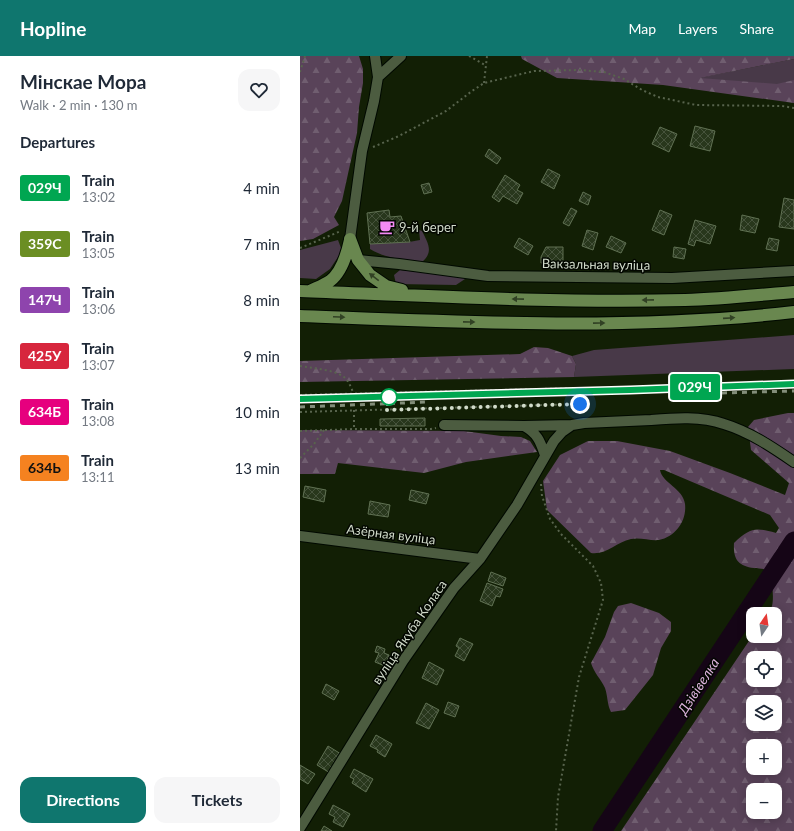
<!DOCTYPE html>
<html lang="en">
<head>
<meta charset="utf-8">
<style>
  body { margin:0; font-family:Lato,sans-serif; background:#f6f6f7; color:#1f2937; height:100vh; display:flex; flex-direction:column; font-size:15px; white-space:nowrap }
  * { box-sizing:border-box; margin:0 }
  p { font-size:13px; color:#747a83 }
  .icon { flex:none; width:22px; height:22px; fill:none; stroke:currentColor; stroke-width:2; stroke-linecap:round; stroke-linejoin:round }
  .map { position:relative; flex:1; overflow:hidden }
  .details { display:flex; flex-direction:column; background:#fff; width:300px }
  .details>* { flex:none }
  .badge { padding:0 8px; border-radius:3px; font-size:14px; line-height:26px }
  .needle { width:26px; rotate:13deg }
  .buttons { position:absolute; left:446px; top:551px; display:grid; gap:8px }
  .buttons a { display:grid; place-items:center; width:36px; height:36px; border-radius:8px; background:#fff; box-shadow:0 2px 10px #0003; font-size:20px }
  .you { position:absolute; width:20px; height:20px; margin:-10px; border:3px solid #fff; border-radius:50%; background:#1a73e8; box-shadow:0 0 0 6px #1a73e833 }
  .map>.badge { position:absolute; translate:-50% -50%; box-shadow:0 0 0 2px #fff }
  h2 { padding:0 20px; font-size:15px; line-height:36px }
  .round { display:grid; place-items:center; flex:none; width:42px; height:42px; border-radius:12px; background:#f6f6f7 }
  .head { display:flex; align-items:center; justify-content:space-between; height:68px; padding:0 20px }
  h1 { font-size:19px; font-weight:700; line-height:30px }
  .cta { display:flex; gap:8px; margin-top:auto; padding:8px 20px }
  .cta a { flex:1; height:46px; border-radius:12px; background:#0f766e; color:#fff; font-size:16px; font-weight:700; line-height:46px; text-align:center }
  .cta a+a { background:#f6f6f7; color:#1f2937 }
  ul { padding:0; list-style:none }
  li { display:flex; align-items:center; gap:12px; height:56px; padding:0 20px }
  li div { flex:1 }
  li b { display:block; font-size:15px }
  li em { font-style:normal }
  li .badge { min-width:44px; font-weight:700; text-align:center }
  header { display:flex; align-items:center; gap:24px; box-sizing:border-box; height:56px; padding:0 20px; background:#0f766e; color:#fff }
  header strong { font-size:19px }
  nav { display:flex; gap:22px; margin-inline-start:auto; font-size:14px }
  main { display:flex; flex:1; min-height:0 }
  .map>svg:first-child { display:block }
  .grass { fill:#483948 }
  .forest { fill:url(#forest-firs); fill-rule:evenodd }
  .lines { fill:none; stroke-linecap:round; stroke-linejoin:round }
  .river { stroke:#150516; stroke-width:19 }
  .building { fill:url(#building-cross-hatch); stroke:#607153 }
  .minor-casing { stroke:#010900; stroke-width:12 }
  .trunk-casing { stroke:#010900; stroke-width:14 }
  .path { stroke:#58644d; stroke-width:2; stroke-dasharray:2 3; stroke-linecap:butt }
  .minor { stroke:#4c5c40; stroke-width:10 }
  .trunk { stroke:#69874f; stroke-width:12 }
  .rail { stroke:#828d79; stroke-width:3; stroke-dasharray:5 5; stroke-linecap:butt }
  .oneway { fill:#314124 }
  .line-casing { stroke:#fff; stroke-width:9 }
  .line { stroke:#00a651; stroke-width:6 }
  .walk { stroke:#d0dac9; stroke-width:4; stroke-dasharray:0 7.2 }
  .stop-dot { fill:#fff; stroke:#00a651; stroke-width:2 }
  .labels { text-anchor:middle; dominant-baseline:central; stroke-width:3; stroke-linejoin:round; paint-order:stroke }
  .poi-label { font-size:13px; fill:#d0dac9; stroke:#030701; text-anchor:start }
  .street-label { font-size:13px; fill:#d0dac9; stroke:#030701 }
  .water-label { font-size:14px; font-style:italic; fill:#dbb1db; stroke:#030701 }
</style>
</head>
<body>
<header>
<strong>Hopline</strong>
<nav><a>Map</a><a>Layers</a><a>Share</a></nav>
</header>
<main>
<section class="details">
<div class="head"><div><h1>Мінскае Мора</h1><p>Walk · 2 min · 130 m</p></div><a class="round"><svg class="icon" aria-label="heart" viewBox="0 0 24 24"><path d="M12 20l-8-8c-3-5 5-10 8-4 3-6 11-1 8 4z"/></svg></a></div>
<h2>Departures</h2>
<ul>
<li><span class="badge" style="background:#00a651;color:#fff">029Ч</span><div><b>Train</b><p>13:02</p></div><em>4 min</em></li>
<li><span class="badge" style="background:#6b8e23;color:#fff">359С</span><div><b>Train</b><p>13:05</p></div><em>7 min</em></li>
<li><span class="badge" style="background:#8e44ad;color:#fff">147Ч</span><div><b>Train</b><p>13:06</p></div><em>8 min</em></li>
<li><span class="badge" style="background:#d7263d;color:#fff">425У</span><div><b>Train</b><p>13:07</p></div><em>9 min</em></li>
<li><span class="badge" style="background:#e6007e;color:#fff">634Б</span><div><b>Train</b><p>13:08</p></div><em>10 min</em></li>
<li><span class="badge" style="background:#f58220;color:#111">634Ь</span><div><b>Train</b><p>13:11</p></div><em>13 min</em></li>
</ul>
<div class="cta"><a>Directions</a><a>Tickets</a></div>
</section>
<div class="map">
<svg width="494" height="775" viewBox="0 0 494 775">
  <defs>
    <pattern id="forest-firs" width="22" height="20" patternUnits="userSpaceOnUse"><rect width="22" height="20" fill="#594359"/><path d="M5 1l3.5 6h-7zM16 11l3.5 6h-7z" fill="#705e70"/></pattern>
    <pattern id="building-cross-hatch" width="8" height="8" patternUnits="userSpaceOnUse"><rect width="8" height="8" fill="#28371c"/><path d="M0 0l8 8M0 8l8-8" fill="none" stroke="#46533c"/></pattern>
  </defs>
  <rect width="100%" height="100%" fill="#121f05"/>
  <!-- grass -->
  <path class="grass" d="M 494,3 L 494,47 L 398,22 Z
    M 119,174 L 122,175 C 128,187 134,196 122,206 C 104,203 86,203 70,193 L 70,188 L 109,186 L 120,184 Z
    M 38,184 L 41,192 L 40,198 L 30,213 L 16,223 L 0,222 L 0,194 Z
    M 100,214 L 168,221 L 156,229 L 96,228 L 94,219 Z
    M 494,279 L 494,313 L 274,321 L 276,308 L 272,300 L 294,294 Z"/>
  <!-- forest -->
  <path class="forest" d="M 0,0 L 59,0 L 63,13 L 63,27 L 59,51 L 57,77 L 42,145 L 34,161 L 39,169 L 13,183 L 0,185 Z
    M 221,0 L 494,0 L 494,3 L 400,22 L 477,28 L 494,24 L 494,47 L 363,29 L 257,22 L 222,3 Z
    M 234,291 L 248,292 L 272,300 L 276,308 L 274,321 L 0,326 L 0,305 L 220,298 Z
    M 488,357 L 494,357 L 494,775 L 321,775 L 453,579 L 453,580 L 475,580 L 475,558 L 467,558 C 469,556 471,553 472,550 C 474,543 473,519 466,514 C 463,512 458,513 454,512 C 438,510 433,503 434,487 C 450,472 455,471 476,477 L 479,472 L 470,459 L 364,414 L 360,414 C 362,427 383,432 385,448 C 387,465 375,481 359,484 C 350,485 340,481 331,483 C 316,486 307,499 291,497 L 247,454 L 243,425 L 260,399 L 288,385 L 317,385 L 370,395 L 430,417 L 485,439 L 489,427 L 451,394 L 448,371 L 454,364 ZM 453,602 L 475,602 L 475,624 L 453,624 ZM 453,646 L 475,646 L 475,668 L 453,668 ZM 453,690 L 475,690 L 475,712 L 453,712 ZM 453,734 L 475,734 L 475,756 L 453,756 Z
    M 3,374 L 164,375 L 201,380 L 221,381 L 230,385 L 237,396 L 166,406 L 124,417 L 38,407 L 35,418 L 0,418 L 0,375 Z
    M 331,547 L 359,557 L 371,566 L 371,575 L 361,592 L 353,619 L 325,654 L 311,656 C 307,648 308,641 305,632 C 301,623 294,617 291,607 L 305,581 L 314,556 L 318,550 Z"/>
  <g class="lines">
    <!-- river -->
    <path class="river" d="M 302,775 L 494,485"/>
  </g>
  <!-- building -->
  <path class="building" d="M 395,70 L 415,75 L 410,95 L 390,90 Z
    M 360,71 L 377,78 L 369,96 L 352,88 Z
    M 189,93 L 201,102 L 197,108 L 185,100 Z
    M 248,113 L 260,119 L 254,133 L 241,126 Z
    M 205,119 L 220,129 L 217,134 L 223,137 L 217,148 L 203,140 L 199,146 L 192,141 Z
    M 129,127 L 132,136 L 124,138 L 121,129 Z
    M 283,136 L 291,140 L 288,149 L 279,145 Z
    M 484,142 L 494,144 L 494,173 L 479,171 Z
    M 271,152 L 277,155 L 269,170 L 263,167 Z
    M 89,154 L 90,161 L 101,160 L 110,186 L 70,188 L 67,157 Z
    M 360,154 L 372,159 L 364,179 L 352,174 Z
    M 442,159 L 459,163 L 455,177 L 440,174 Z
    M 395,164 L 416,170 L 410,188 L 396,184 L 394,190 L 388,188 Z
    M 287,174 L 298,177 L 293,194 L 282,190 Z
    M 311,180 L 326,187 L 321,197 L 306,191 Z
    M 219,182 L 233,190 L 228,199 L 214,191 Z
    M 469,182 L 479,184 L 477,195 L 466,193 Z
    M 246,191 L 263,191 L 263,207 L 241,207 L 241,201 Z
    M 374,191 L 386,193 L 384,203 L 373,201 Z
    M 125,362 L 125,370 L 80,370 L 80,363 Z
    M 5,430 L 26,434 L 24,446 L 3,441 Z
    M 111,434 L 129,438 L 126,448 L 109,444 Z
    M 70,445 L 90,449 L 88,461 L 68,458 Z
    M 191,516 L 206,522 L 203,530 L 188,525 Z
    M 187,527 L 203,533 L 200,541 L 196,540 L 192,550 L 180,545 Z
    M 160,582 L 173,588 L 164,605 L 155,600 L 159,592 L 156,590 Z
    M 77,590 L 85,593 L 84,597 L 89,599 L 85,610 L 75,606 L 79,597 L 75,596 Z
    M 129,606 L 144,614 L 137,629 L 122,622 Z
    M 26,628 L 39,635 L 34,644 L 22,637 Z
    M 148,646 L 159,650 L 155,661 L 144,657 Z
    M 126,647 L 139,654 L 129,673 L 116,667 Z
    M 76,679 L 92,688 L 85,701 L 77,696 L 78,694 L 70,690 Z
    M 28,690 L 41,698 L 30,717 L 17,709 Z
    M 0,709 L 15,718 L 8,728 L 0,723 Z
    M 54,713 L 73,723 L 66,736 L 52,727 L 54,723 L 50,721 Z
    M 33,749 L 50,758 L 43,771 L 33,766 L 35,761 L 29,758 Z
    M 24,770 L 32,775 L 21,775 Z"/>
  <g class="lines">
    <defs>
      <path id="minor" d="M 75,0 L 78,21
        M 50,183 L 62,95 L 74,45 L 78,21 L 101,0
        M 58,204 L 99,208 L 188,220 L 372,222 L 494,215
        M 144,369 L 224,370 C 238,378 240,385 245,399
        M 224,370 L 272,369
        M 0,480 L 180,503
        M 0,772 L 103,605 L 154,532 L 180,503 L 217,449 L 254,385 L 262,376 L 272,369 L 284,367 C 306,366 329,365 351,364 C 375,362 401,360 424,368 C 450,376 472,391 494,406"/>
      <path id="trunk" d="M 50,183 L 58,204 L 70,219 L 86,230 L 102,234
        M 0,235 C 128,240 257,247 385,244 C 421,243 458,239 494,236
        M 10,235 C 16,232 24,229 30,225 C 42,216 47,198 50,184
        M 0,260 C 164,266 330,275 494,256"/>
    </defs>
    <!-- minor casing -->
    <use href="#minor" class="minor-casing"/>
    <!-- trunk casing -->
    <use href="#trunk" class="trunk-casing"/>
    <!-- path -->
    <path class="path" d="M 169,0 L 185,9
      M 0,16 L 5,0
      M 184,27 L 187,0
      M 73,91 L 99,80 L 146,55 L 172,35 L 184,27 L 234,15 L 280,14 L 304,16 L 324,23 L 342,34 L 358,41 L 396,49 L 482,50 L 494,52
      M 0,192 L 41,175
      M 0,310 C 12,312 35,314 44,321 C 49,325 51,332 54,338
      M 0,339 L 277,332
      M 54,354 L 54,373
      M 0,356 L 280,348
      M 0,375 L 54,373 L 131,373 L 136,372
      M 0,402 L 14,388 L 24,374
      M 241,428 L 242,440 L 250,463 L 261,478 L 293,510 L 301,527 L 303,544 L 279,621 L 258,741 L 256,775"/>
    <!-- minor -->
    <use href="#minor" class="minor"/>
    <!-- trunk -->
    <use href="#trunk" class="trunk"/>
    <!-- rail -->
    <path class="rail" d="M 382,338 L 494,335
      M 0,343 L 346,334 L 494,328
      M 0,351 L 128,346"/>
  </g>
  <!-- one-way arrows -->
  <defs><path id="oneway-solid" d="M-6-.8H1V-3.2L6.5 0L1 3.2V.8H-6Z"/></defs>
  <g class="oneway">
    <use href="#oneway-solid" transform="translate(74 221) rotate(-142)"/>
    <use href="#oneway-solid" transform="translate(218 243) rotate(-179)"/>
    <use href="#oneway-solid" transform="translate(348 244) rotate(179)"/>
    <use href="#oneway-solid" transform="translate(39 261) rotate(2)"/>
    <use href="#oneway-solid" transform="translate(429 262) rotate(-4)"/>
    <use href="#oneway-solid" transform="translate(169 266) rotate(1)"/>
    <use href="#oneway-solid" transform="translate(299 267) rotate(-1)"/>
  </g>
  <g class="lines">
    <defs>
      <path id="line" d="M 0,343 L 330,334 L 494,328"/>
    </defs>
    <!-- line casing -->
    <use href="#line" class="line-casing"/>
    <!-- line -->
    <use href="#line" class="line"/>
    <!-- walk -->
    <path class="walk" d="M 89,341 L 86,354 L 280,348"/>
  </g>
  <!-- icons -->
  <defs>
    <symbol id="cafe-bare" viewBox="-9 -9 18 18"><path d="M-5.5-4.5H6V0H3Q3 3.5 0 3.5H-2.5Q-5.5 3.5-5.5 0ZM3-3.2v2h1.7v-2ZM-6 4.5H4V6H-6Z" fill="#f28af3" stroke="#030701" stroke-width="2.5" paint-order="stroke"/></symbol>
  </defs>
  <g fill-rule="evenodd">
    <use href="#cafe-bare" x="76" y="160" width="22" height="22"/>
  </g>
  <!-- markers -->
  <circle class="stop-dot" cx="89" cy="341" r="8"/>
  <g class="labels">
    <!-- poi labels -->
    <g class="poi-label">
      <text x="99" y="171">9-й берег</text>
    </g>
    <!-- street labels -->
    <g class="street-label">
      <text transform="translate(296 208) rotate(1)">Вакзальная вуліца</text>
      <text transform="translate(91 478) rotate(7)">Азёрная вуліца</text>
      <text transform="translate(109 576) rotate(-56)">вуліца Якуба Коласа</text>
    </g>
    <!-- water labels -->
    <g class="water-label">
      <text transform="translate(398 630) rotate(-57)">Дзівівелка</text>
    </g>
  </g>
</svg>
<div class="buttons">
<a><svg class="needle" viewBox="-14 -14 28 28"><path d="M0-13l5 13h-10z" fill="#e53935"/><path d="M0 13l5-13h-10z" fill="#747a83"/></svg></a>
<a><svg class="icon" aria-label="locate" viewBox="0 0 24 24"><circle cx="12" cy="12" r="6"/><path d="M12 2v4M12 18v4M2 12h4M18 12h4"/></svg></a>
<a><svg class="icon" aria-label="layers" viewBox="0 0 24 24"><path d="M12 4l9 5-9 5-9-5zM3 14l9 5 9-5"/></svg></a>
<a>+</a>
<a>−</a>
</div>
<div class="you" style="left:280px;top:348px"></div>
<b class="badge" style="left:395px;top:331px;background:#00a651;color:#fff">029Ч</b>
</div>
</main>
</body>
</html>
